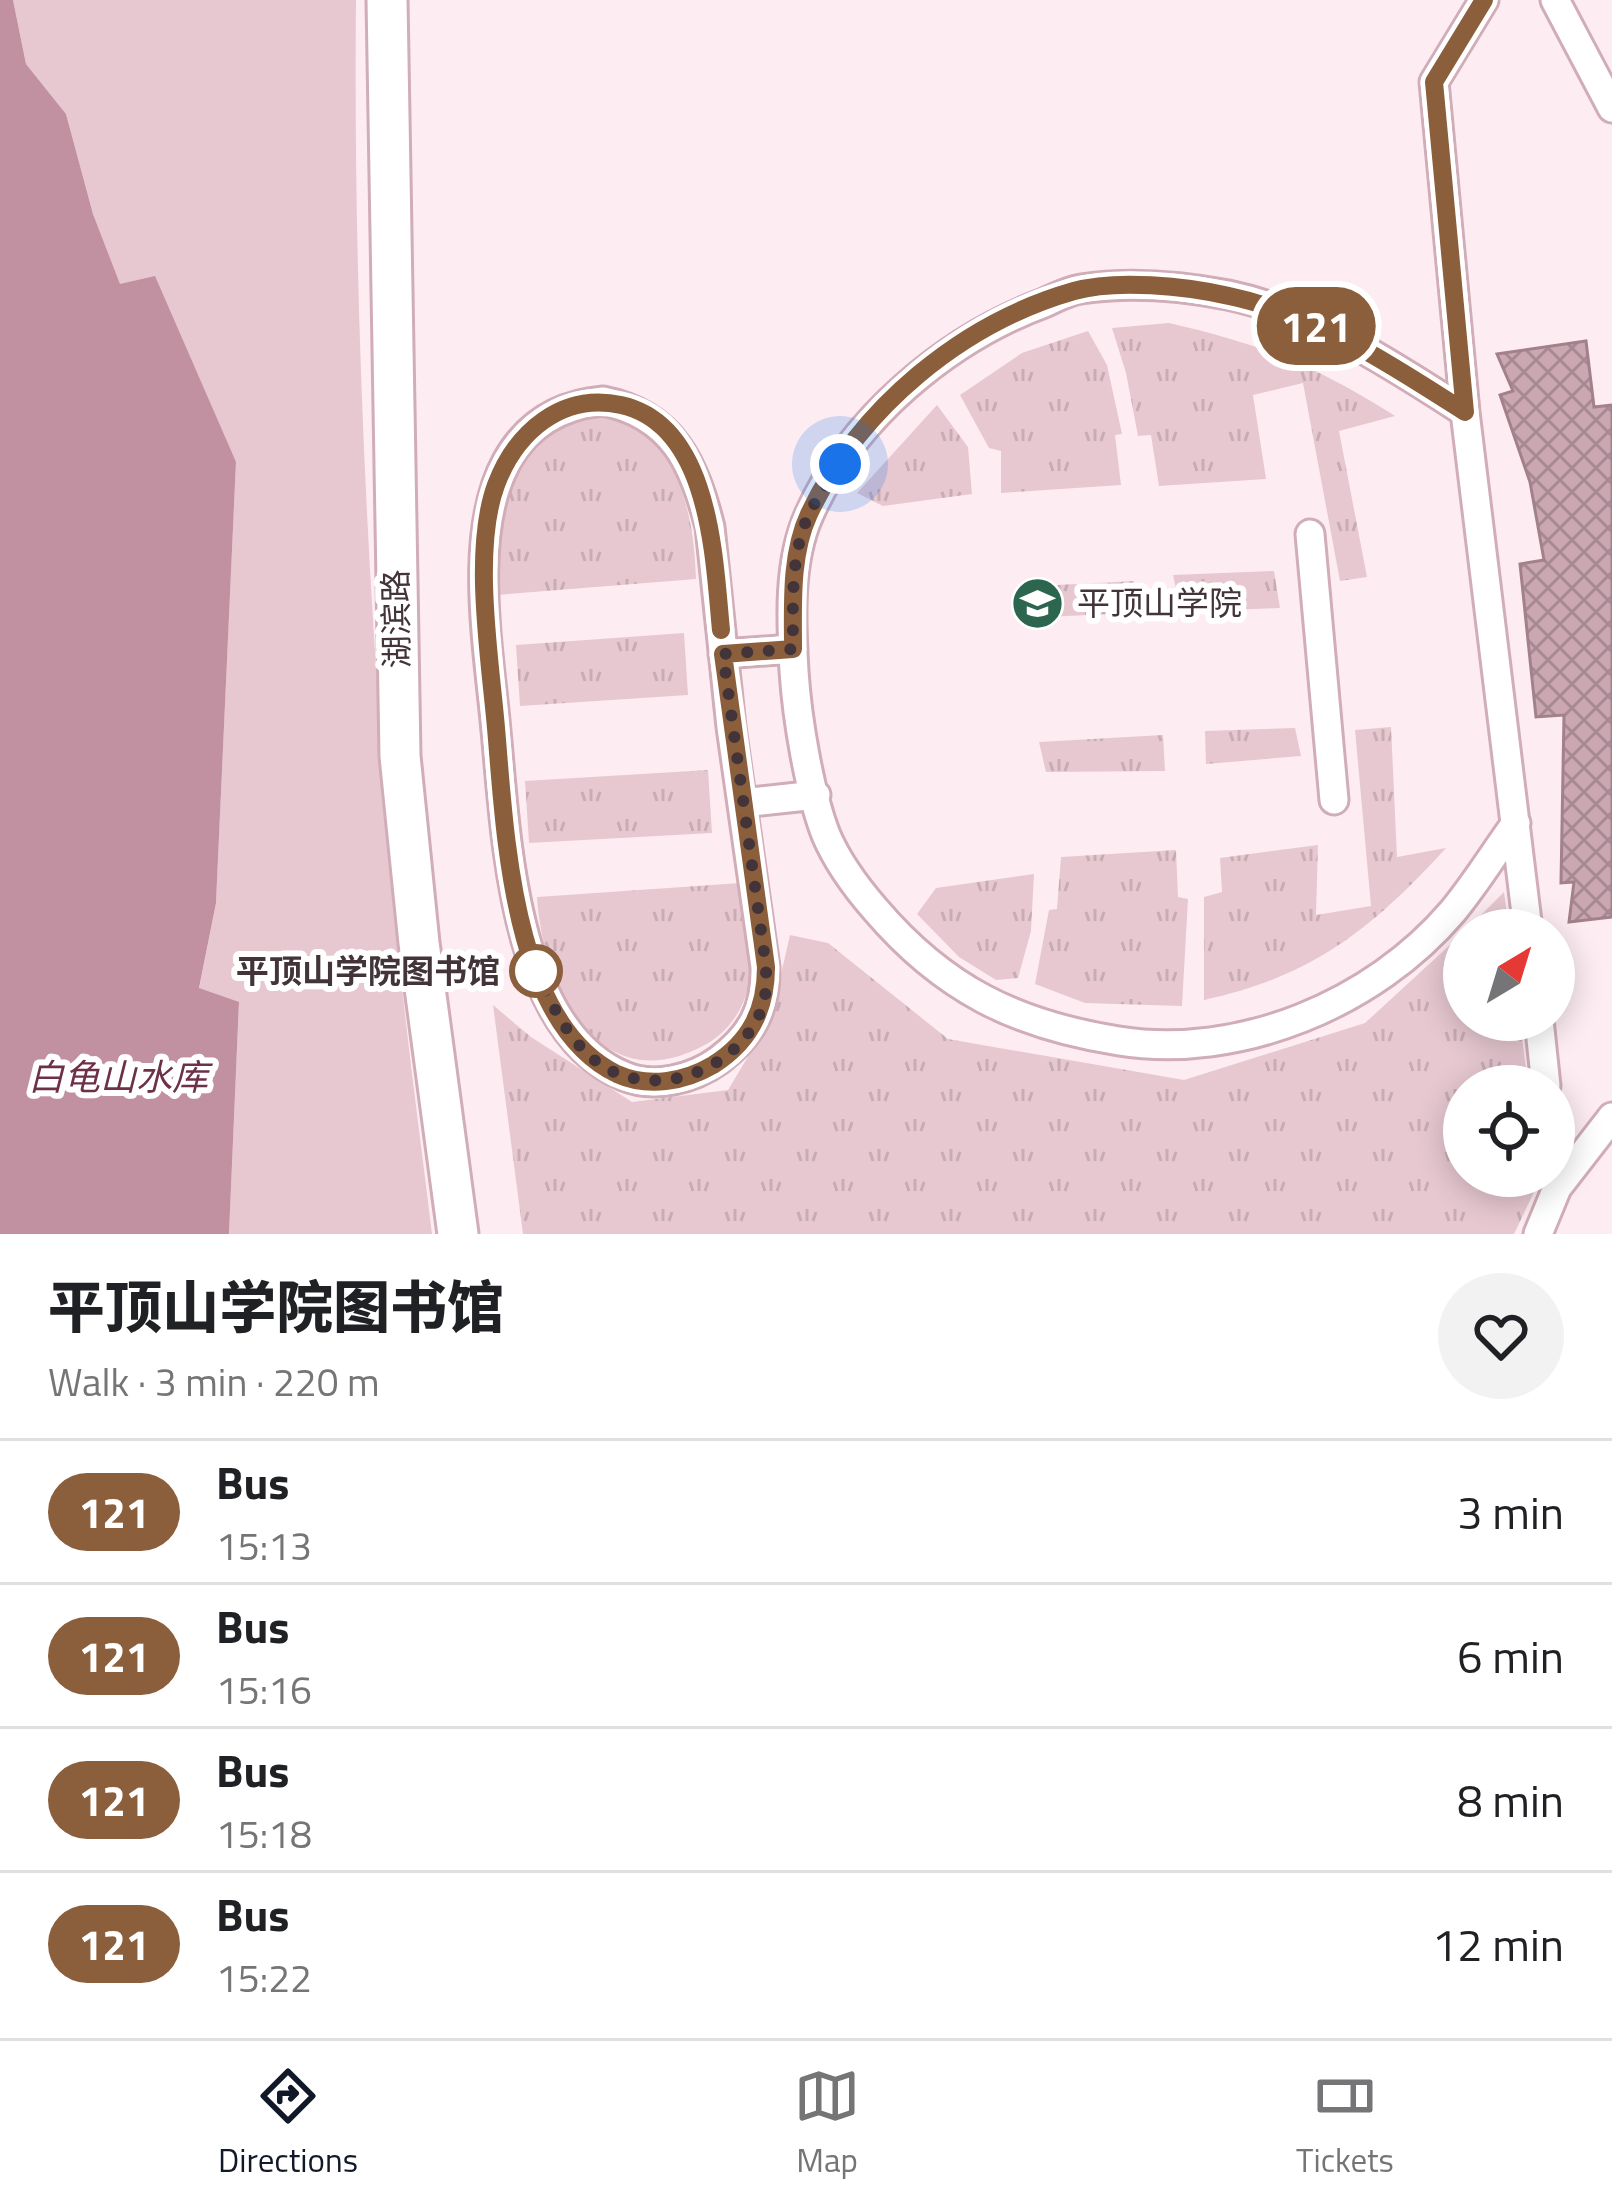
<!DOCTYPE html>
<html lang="en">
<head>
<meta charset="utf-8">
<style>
  body { margin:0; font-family:"Titillium Web","Noto Sans SC",sans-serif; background:#f2f2f2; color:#202124; height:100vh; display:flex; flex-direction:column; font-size:45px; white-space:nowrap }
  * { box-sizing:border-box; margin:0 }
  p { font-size:39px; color:#757577 }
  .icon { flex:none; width:66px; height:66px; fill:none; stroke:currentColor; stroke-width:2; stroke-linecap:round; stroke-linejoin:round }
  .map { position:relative; height:1234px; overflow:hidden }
  .drawer { display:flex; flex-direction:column; background:#fff; flex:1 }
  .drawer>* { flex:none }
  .badge { padding:0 24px; border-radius:39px; font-size:42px; line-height:78px }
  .needle { width:78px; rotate:38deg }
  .tools { position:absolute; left:1443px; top:909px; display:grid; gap:24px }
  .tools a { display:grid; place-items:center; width:132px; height:132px; border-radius:50%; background:#fff; box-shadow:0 6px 30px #0003; font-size:60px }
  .you { position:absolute; width:60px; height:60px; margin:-30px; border:9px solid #fff; border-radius:50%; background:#1a73e8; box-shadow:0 0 0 18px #1a73e833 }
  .map>.badge { position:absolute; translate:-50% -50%; box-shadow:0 0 0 6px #fff }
  .round { display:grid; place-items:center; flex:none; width:126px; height:126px; border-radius:63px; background:#f2f2f2 }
  .overview { display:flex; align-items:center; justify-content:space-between; height:204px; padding:0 48px }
  h1 { font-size:57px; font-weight:800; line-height:90px }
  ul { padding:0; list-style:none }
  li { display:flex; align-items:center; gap:36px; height:144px; padding:0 48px; border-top:3px solid #e0e0e0 }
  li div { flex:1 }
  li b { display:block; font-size:45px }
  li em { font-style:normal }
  li .badge { min-width:132px; font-weight:700; text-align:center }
  .tab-bar { display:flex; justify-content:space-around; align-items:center; height:168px; border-top:3px solid #e0e0e0; background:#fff; font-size:33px; color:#757577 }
  .tab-bar a { display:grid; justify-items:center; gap:6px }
  .tab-bar .active { color:#111827 }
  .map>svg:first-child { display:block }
  .grass { fill:url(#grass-tufts) }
  .park { fill:#e7c8d1 }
  .water { fill:#c291a1 }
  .building { fill:url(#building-cross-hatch); stroke:#a3818b; stroke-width:3 }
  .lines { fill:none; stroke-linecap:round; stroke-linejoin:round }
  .street-casing { stroke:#d1adb8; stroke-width:33 }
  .secondary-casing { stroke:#d1adb8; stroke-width:45 }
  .street { stroke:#fff; stroke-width:27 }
  .secondary { stroke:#fff; stroke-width:39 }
  .line-casing { stroke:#fff; stroke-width:27 }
  .line { stroke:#8b5e3c; stroke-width:18 }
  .walk { stroke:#423438; stroke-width:12; stroke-dasharray:0 21.6 }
  .stop-dot { fill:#fff; stroke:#8b5e3c; stroke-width:6 }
  .labels { text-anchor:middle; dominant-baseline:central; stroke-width:12; stroke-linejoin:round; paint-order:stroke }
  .poi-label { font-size:33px; fill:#423438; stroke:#fff; text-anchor:start }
  .street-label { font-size:33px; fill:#423438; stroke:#fff }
  .stop-label { font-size:33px; font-weight:bold; fill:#423438; stroke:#fff; text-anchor:end }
  .water-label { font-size:36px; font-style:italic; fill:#6e3048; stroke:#fff }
</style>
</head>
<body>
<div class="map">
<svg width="1612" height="1234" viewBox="0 0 1612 1234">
  <defs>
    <pattern id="grass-tufts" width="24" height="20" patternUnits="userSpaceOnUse" patternTransform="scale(3)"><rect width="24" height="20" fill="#e7c8d1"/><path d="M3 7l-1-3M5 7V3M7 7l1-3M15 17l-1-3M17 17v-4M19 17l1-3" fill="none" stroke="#c7acb4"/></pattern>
    <pattern id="building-cross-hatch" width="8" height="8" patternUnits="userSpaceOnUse" patternTransform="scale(3)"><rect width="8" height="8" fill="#cba7b2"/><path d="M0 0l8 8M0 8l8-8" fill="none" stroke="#a68992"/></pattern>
  </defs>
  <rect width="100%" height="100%" fill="#fdedf2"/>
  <!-- grass -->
  <path class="grass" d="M 1169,323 C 1260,344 1315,365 1395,416 L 1339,431 L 1367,577 L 1340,581 L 1303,383 L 1253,395 L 1266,479 L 1159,486 L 1151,435 L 1138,436 L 1126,373 L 1112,328 Z
    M 1088,331 L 1107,365 L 1122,434 L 1115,435 L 1121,485 L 1001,493 L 1001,451 L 989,448 L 960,395 L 1022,353 Z
    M 937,405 L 968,447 L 972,494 L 883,506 L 857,493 Z
    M 596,416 C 677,423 694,513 696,579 L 496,595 C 500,518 501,429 596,416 Z
    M 1274,571 L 1280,608 L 1181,612 L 1173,575 Z
    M 1134,581 L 1135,613 L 1021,618 L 1018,587 Z
    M 684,633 L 688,695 L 520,706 L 516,645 Z
    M 1391,727 L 1397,857 L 1446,848 C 1373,928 1312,977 1204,1000 L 1204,897 L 1222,892 L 1220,858 L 1318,845 L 1316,915 L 1371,906 L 1355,730 Z
    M 1295,728 L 1301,756 L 1206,764 L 1205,731 Z
    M 1163,735 L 1165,771 L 1046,772 L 1039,742 Z
    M 708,770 L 712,833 L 529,843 L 525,781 Z
    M 1176,850 L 1178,897 L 1188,899 L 1182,1006 L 1085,1003 L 1035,984 L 1049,910 L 1057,909 L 1061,857 Z
    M 1034,874 L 1031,931 L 1018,978 L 996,980 L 959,957 L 917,914 L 936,888 Z
    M 741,883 C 746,916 756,952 749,985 C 742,1014 725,1036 699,1048 C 596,1099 542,983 537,897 Z
    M 1504,892 L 1509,930 L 1466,930 Z
    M 1464,932 L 1464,1020 L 1520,1020 L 1528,1086 L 1464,1086 L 1464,1176 L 1533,1176 L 1534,1192 L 1514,1234 L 523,1234 L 493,1005 L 531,1037 L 632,1102 L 728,1090 L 771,1018 L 790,935 L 828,943 L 948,1039 L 1184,1080 L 1365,1023 Z"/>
  <!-- park -->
  <path class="park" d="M 13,0 L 356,0 C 353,312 369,625 397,936 C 406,1035 420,1135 432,1234 L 229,1234 L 239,1003 L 199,989 L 216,903 L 236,462 L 120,285 L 93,214 L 66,114 L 26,64 Z"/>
  <!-- water -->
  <path class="water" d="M 0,0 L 13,0 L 26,64 L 66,114 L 93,214 L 120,284 L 155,276 L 236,462 L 216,903 L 199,988 L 239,1002 L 229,1234 L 0,1234 Z"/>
  <!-- building -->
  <path class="building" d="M 1586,341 L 1594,407 L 1612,405 L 1612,917 L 1569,922 L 1574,882 L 1561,883 L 1564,715 L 1536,717 L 1520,564 L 1544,560 L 1530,482 L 1500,395 L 1513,391 L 1497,354 Z"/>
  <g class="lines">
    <defs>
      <path id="street" d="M 1484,0 L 1434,82 L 1465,412 L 1528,930
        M 1555,0 L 1612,108
        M 603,401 C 673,415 694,464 710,527 L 731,727 L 765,967 C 766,1009 752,1035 719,1060 C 693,1079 654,1089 624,1076 C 512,1030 506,833 496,731 C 489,651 467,534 507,461 C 528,423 561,405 603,401 Z
        M 1465,412 C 1392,365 1314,313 1228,295 C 1181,286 1127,282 1081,289 C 1068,291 1055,298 1044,303 C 947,339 851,419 809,515 C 788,562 791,622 794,671 C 797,718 809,791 826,835 C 838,863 855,886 875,909 C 943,989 1016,1025 1119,1041 C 1240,1060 1374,1004 1453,911 C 1476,883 1495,852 1516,823
        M 1310,534 L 1334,800
        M 723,654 L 793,649
        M 742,803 L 816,795
        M 1539,1020 L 1546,1086
        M 1538,1234 L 1557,1188 L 1612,1117"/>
      <path id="secondary" d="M 387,0 L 400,756 L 419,943 L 458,1234"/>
    </defs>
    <!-- street casing -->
    <use href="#street" class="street-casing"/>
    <!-- secondary casing -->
    <use href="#secondary" class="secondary-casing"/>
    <!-- street -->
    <use href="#street" class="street"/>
    <!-- secondary -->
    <use href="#secondary" class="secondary"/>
  </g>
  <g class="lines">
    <defs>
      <path id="line" d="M 721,630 C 714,559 711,425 621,405 C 562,392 516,432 496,485 C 472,550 490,658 496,728 C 505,829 511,1023 617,1074 C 648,1088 684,1082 713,1065 C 750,1042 766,1010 766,967 L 723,654 L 793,649 C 793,605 790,555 809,514 C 859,408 962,323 1074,291 C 1116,279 1186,286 1229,296 C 1315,314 1392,365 1465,412 L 1434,82 L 1484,0"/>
    </defs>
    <!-- line casing -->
    <use href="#line" class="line-casing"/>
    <!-- line -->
    <use href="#line" class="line"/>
    <!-- walk -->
    <path class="walk" d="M 536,971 C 551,1003 568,1040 597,1062 C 651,1102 734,1073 760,1013 C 767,998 766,983 766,967 L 723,654 L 793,649 C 793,605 790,555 809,514 C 817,497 830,480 840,464"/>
  </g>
  <!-- icons -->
  <defs>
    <symbol id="university-disc" viewBox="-11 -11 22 22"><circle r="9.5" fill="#2c664f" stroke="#fff"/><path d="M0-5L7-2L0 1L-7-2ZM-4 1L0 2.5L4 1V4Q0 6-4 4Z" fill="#fff"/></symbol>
  </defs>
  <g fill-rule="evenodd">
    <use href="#university-disc" x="1008" y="574" width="59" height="59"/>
  </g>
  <!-- markers -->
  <circle class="stop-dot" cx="536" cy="971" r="24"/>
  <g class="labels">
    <!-- poi labels -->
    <g class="poi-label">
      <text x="1077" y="603">平顶山学院</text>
    </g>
    <!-- street labels -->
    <g class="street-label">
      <text transform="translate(396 619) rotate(-91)">湖滨路</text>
    </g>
    <!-- stop labels -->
    <g class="stop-label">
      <text x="500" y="971">平顶山学院图书馆</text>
    </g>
    <!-- water labels -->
    <g class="water-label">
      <text x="118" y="1076">白龟山水库</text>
    </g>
  </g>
</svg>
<div class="tools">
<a><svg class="needle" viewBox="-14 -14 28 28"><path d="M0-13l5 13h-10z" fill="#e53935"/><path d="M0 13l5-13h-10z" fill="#757577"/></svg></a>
<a><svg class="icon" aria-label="locate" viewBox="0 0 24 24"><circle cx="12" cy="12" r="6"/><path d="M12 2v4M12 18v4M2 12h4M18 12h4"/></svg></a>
</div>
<div class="you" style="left:840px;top:464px"></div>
<b class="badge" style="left:1316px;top:326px;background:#8b5e3c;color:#fff">121</b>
</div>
<section class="drawer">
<div class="overview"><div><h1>平顶山学院图书馆</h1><p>Walk · 3 min · 220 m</p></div><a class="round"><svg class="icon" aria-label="heart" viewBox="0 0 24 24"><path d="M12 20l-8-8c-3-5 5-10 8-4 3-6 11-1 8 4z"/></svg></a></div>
<ul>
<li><span class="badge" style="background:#8b5e3c;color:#fff">121</span><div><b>Bus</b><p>15:13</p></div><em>3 min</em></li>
<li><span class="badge" style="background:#8b5e3c;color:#fff">121</span><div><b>Bus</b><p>15:16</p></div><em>6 min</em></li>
<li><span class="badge" style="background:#8b5e3c;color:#fff">121</span><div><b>Bus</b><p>15:18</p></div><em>8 min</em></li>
<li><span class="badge" style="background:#8b5e3c;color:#fff">121</span><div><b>Bus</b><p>15:22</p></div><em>12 min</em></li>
</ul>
</section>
<nav class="tab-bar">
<a class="active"><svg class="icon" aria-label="directions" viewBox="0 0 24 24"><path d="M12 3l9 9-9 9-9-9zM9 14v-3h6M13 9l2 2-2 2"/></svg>Directions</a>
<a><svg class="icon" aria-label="map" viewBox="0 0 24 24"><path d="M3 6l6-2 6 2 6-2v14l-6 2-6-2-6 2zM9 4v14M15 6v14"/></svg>Map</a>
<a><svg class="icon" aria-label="tickets" viewBox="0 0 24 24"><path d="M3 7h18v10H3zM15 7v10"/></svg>Tickets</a>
</nav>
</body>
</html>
